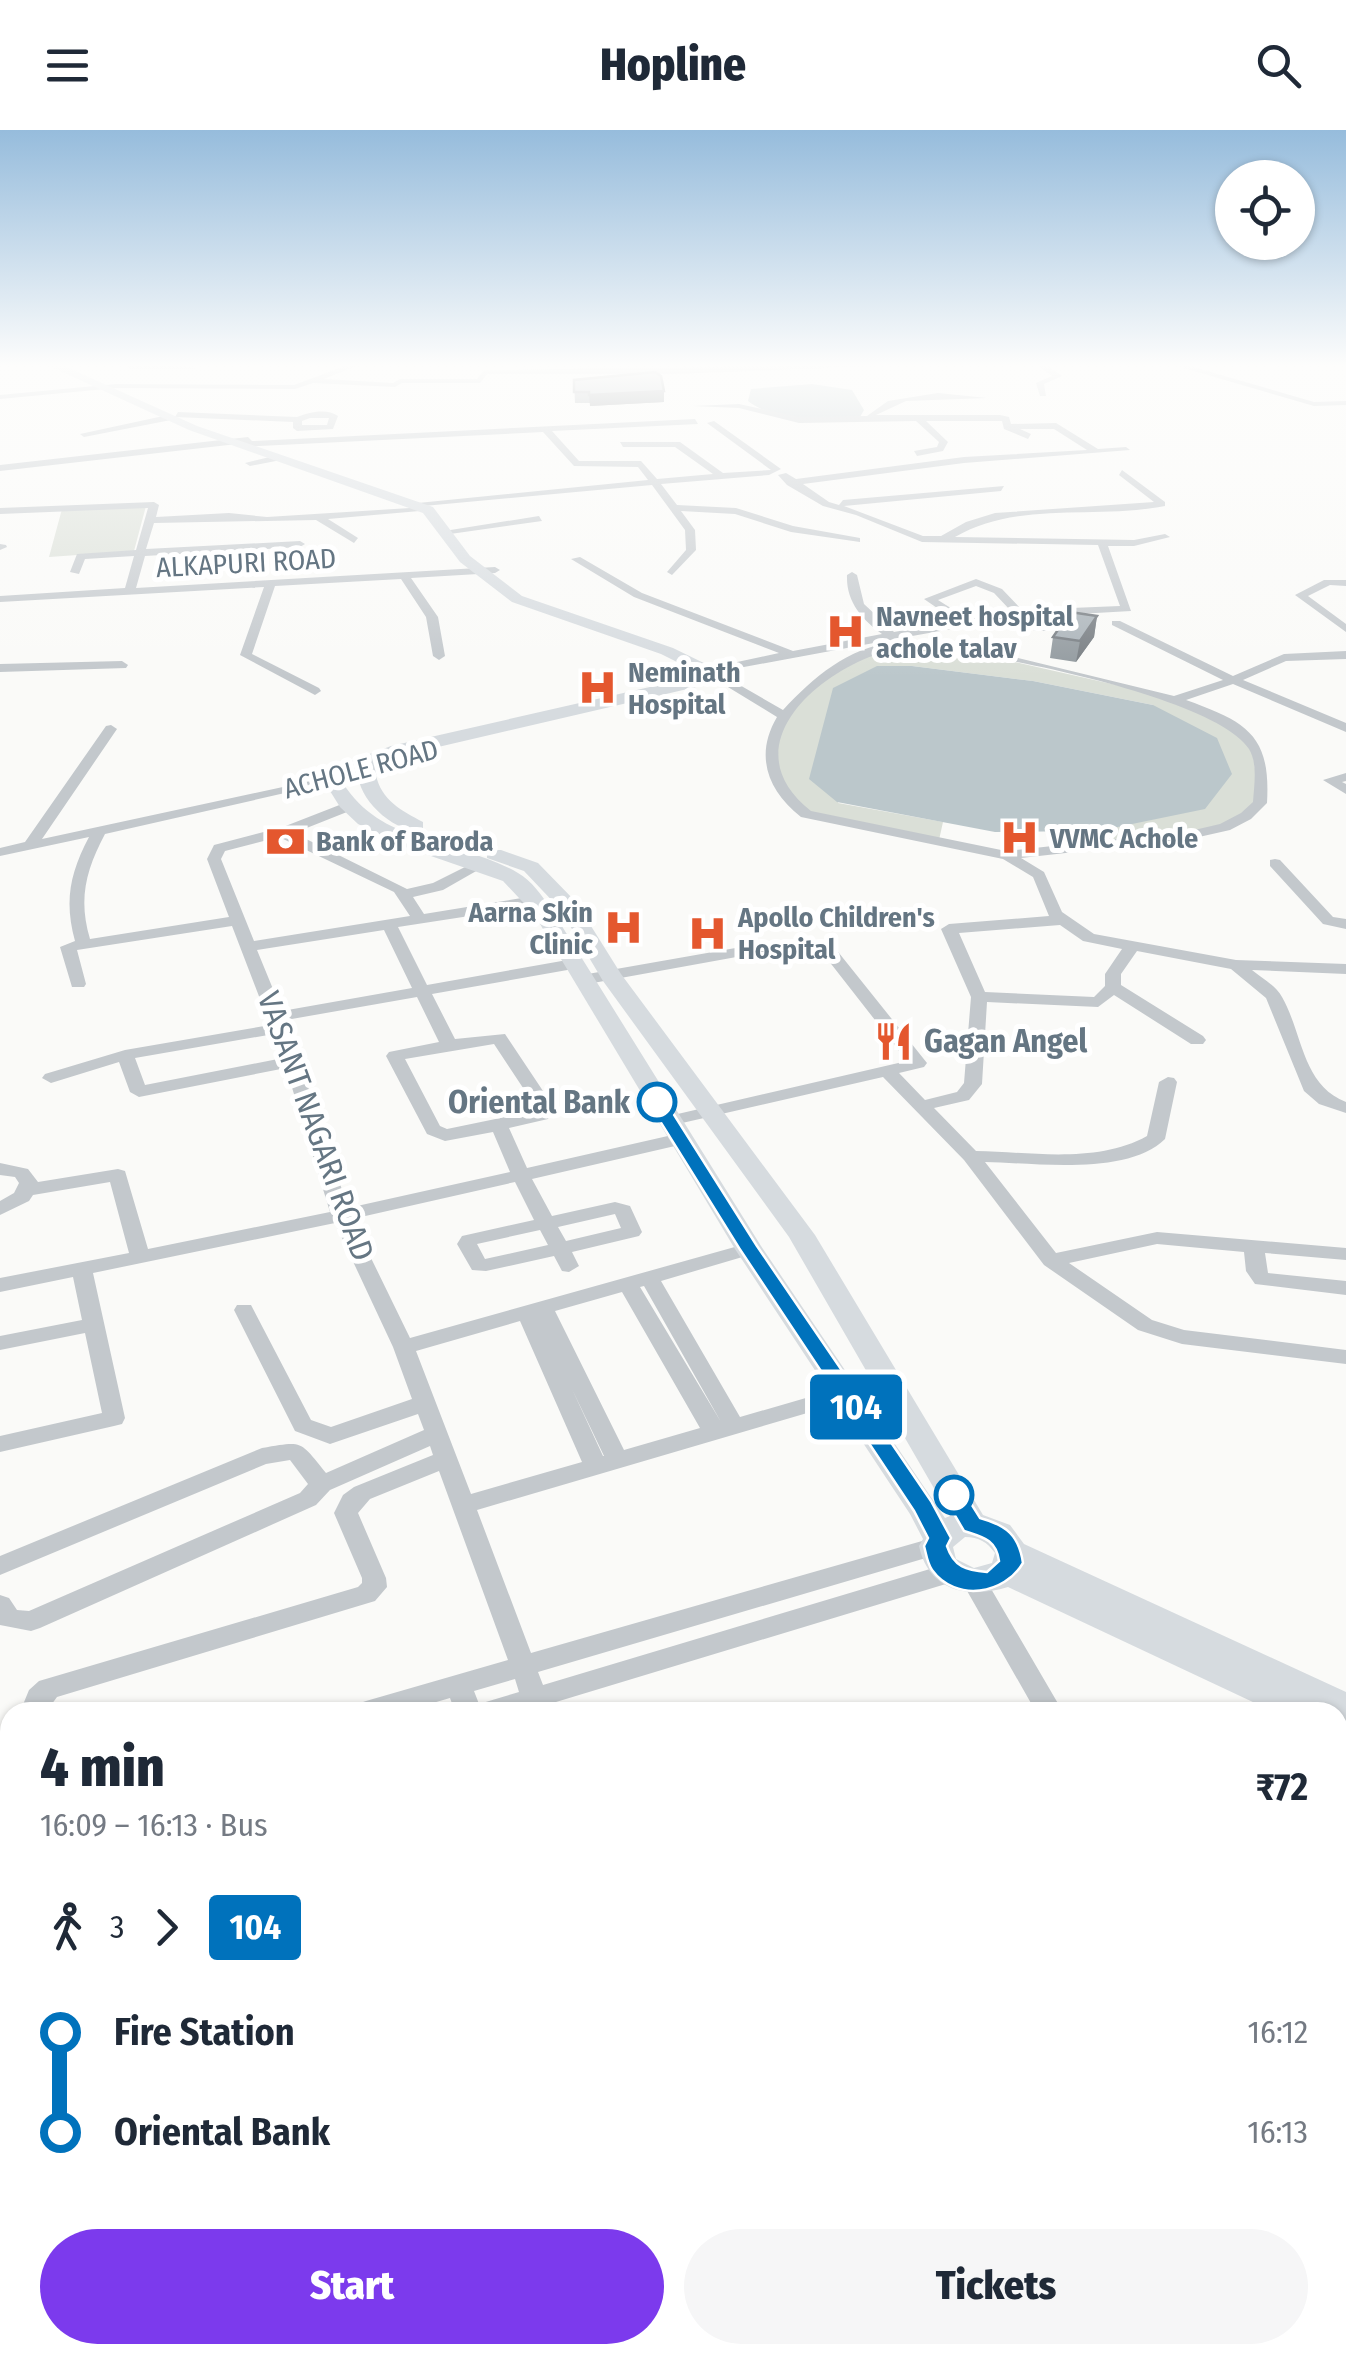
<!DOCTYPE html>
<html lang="en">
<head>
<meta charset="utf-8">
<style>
  body { margin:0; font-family:"Fira Sans Condensed",sans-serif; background:#f6f6f7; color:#1f2937; height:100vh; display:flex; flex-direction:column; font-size:38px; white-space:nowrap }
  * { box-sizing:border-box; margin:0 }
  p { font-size:32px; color:#747a83 }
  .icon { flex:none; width:55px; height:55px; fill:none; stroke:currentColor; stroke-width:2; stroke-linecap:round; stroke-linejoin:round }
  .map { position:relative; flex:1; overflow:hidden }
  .sheet { position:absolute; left:0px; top:1572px; width:1348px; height:662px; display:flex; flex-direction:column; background:#fff; border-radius:30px 30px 0 0; box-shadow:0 2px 8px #0004 }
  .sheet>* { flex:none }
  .badge { padding:0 20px; border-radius:8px; font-size:35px; line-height:65px }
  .fabs { position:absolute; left:1215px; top:30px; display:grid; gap:20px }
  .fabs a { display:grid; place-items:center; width:100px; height:100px; border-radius:50%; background:#fff; box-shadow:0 2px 8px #0004; font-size:50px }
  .map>.badge { position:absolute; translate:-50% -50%; box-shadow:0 0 0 5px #fff }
  .legs { display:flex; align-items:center; gap:15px; height:110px; padding:0 40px; font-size:32px }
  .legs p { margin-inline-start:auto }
  .overview { display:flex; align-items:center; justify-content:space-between; height:170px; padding:0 40px }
  h1 { font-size:55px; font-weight:800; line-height:75px }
  .button { display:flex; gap:20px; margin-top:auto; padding:20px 40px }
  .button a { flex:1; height:115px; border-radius:60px; background:#7c3aed; color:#fff; font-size:40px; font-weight:800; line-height:115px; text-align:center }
  .button a+a { background:#f6f6f7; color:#1f2937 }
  ul { padding:0 40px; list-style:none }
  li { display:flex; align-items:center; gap:35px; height:100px; font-size:38px }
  li i { display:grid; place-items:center; width:15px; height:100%; margin:0 12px; background:currentColor }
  li i::after { content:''; width:25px; height:25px; margin:-12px; border:8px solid; border-radius:50%; background:#fff }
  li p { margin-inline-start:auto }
  li:first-child i { background:linear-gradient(#0000 50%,currentColor 0) }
  li:last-child i { background:linear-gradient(currentColor 50%,#0000 0) }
  header { display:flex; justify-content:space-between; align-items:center; height:130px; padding:0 40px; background:#fff; font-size:45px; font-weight:800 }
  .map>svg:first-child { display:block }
  .green { fill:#dadfd7 }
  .water { fill:#bbc7cb }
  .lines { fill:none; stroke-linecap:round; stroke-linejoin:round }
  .minor { fill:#c3c8cc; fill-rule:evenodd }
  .major { fill:#d6dbdf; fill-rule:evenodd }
  .wall { fill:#929a9f }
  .shaded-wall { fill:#777d82 }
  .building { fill:#aab3b9; stroke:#777d82; stroke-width:2.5 }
  .line-1 { fill:#0072bc; stroke:#fff; stroke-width:2.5 }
  .stop-1-dot { fill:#fff; stroke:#0072bc; stroke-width:5 }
  .labels { text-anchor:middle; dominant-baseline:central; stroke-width:10; stroke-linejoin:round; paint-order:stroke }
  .far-street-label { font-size:28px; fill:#657683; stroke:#fff }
  .far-poi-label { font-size:28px; font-weight:bold; fill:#657683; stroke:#fff; text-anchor:start }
  .poi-label { font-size:32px; font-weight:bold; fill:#657683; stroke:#fff; text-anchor:start }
  .stop-label { font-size:32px; font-weight:bold; fill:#657683; stroke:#fff; text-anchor:end }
  .street-label { font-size:32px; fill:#657683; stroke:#fff }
</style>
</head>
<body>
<header><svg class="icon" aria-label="menu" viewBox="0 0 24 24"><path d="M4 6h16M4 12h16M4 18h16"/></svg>Hopline<svg class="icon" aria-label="search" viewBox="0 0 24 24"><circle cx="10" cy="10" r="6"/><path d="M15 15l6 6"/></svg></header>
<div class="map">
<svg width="1346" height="2233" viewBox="0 0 1346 2233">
  <rect width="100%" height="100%" fill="#fafaf8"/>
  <!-- green -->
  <path class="green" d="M 146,376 L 134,421 L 49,427 L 62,379 Z
    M 927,512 L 1178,569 L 1251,611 L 1260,673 L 1225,697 L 1051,719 L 1049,702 L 1098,701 L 1153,575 L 1033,551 L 912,536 L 838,673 L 943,692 L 939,710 L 806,684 L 784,667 L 773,616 L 779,592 L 834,536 L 901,514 Z
    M 10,1748 L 10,2225 L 138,2225 L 136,2233 L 0,2233 L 0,1751 Z"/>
  <!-- water -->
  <path class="water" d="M 812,254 L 852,260 L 864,280 L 860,287 C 825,290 776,293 748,271 L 751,259 Z
    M 877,536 L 912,536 L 1033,551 L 1153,575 L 1217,608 L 1232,644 L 1205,679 L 1098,701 L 995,702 L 837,672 L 809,649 L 833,558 Z"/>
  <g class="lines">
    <!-- minor -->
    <path class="minor" d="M 130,234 L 191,237 L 195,239 L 132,239 L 128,237 Z
      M 350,234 L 361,234 L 324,249 L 393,253 L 400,249 L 477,249 L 484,240 L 927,234 L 675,244 L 487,244 L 480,253 L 402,253 L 395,257 L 313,253 L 295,259 L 116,258 L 0,269 L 0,265 L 116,254 L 294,255 Z
      M 1036,234 L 1045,234 L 1062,246 L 1044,254 L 1046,266 L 1040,266 L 1036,253 L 1052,246 Z
      M 1170,234 L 1183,234 L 1314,272 L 1346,271 L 1346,275 L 1314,276 Z
      M 938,263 L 987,268 L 906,271 L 876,285 L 1000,285 L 1009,287 L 1011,294 L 1056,293 L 1098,319 L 1126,317 L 1130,320 L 964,333 L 803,354 L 829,372 L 839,375 L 843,370 L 1004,356 L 1001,361 L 844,376 L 923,406 L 941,406 L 966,392 L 995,383 L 1154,372 L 1119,345 L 1122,340 L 1165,372 L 1165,376 C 1095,390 1019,370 955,407 L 1134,410 L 1165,404 L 1170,407 L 1134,416 L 1108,416 L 1131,481 L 1007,488 L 1043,494 L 1086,490 L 1092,493 L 1043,501 L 1022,499 L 996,491 L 901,508 L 900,511 L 961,514 L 1174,566 L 1223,550 L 1112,495 L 1112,491 L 1120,491 L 1233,546 L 1284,524 L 1346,521 L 1346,529 L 1286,531 L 1243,550 L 1346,593 L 1346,602 L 1233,554 L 1186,570 C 1247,592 1271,605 1267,673 L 1251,689 L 1230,700 L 1190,709 L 1021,728 L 1044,742 L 1062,782 L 1094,804 L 1236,830 L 1346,834 L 1346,844 L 1252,840 C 1262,848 1276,856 1282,867 C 1303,904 1302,955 1346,972 L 1346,983 L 1319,974 L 1304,961 L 1266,868 L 1231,839 L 1137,821 L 1121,844 L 1121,855 L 1203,906 L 1206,910 L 1203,914 L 1191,914 L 1114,865 L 1098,877 L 987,872 L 982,954 L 969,970 L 934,978 L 976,1021 C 1031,1022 1097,1034 1147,1006 L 1159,952 L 1168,947 L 1174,948 L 1177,952 L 1165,1009 C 1128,1046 1035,1033 985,1032 L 1056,1123 L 1157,1102 L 1346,1118 L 1346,1130 L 1265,1123 L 1268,1143 L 1346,1151 L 1346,1165 L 1255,1154 L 1246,1141 L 1244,1122 L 1157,1114 L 1069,1133 L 1152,1190 L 1184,1200 L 1346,1220 L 1346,1234 L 1182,1214 L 1138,1200 L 1044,1135 L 964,1030 L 883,947 L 669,996 L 660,991 L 669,986 L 907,931 L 821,821 L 829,816 L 835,818 L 927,933 L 924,937 L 899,943 L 925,970 L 957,962 L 964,953 L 971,867 L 941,799 L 949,794 L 1049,786 L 1033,747 L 1003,729 L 801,687 C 768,661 754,626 777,587 L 700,540 L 779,523 L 634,467 L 571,429 L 580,427 L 642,463 L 793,521 L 882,504 C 862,489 846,472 847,445 L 852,442 L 857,445 L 864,474 L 894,502 L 956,491 L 924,469 L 976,449 L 1002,459 L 1022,480 L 1120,476 L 1098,415 L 922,412 L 856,385 L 823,376 L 787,355 L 778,345 L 786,343 L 796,349 L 964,327 L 1087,320 L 1054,299 L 1020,299 L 1031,304 L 1028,309 L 1004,299 L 1002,291 L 926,291 L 948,312 L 943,321 L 917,326 L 914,321 L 937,317 L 939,312 L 916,291 L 799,293 L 739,278 L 693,276 L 739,274 L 799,287 L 867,286 L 888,271 ZM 976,456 L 994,463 L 1011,481 L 968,489 L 938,470 ZM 890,510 L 894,512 C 847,518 814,547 783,580 L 717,542 ZM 906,517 C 969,517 1216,566 1249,619 C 1258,634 1254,655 1253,672 L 1241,683 L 1220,694 L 1190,701 L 1006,721 L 811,681 C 723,612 833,527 906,517 ZM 1060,795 L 1083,811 L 1122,819 L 1105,844 L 1105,856 L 1094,867 L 985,862 L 959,803 Z
      M 178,282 L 297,287 C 309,282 327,278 338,286 L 333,299 L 297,301 L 293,298 L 293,292 L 175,287 ZM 310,288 L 329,288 L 327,295 L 302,295 L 302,291 Z
      M 168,285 L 171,290 L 84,307 L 80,304 Z
      M 695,289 L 698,294 L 552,301 L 579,331 L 641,331 L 657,349 L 713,344 L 675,317 L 623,317 L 620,312 L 680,312 L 723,343 L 771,340 L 707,293 L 714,291 L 781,339 L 769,345 L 661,354 L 677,375 L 736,378 L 793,396 L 860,408 L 860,412 L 791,402 L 735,384 L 681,381 L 695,400 L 696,420 L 672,445 L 667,442 L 686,420 L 685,400 L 652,355 L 413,377 L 408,374 L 648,350 L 638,337 L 574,336 L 543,302 L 241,317 L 237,314 L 0,341 L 0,335 L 248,307 L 252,311 Z
      M 278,325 L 281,330 L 250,336 L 245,333 Z
      M 154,372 L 159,375 L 156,387 L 229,383 L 267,387 L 426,377 L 431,380 L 328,389 L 358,408 L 354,413 L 316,390 L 154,393 L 146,419 L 300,411 L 305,414 L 300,417 L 145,426 L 136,458 L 495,437 L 500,440 L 495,443 L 411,448 L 438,487 L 445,526 L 439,530 L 433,526 L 426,487 L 401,449 L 275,456 L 252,524 L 319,558 L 321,561 L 315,565 L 240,525 L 264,457 L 0,472 L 0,466 L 125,458 L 134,426 L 85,429 L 79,444 L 70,442 L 77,424 L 136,420 L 148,378 L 0,384 L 0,378 Z
      M 539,386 L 542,391 L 443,405 L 438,402 Z
      M 0,414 L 6,415 L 7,417 L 0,420 Z
      M 1324,450 L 1346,450 L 1346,456 L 1330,455 L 1308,466 L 1346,494 L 1346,502 L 1295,465 Z
      M 122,531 L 128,535 L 126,538 L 0,542 L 0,534 Z
      M 111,595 L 117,599 L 42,709 L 366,639 L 373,643 L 105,704 C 86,740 78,769 90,809 L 229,787 L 207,729 L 214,715 L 283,697 L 342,674 L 352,674 L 352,680 L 294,703 L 407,759 L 433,753 L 473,733 L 478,732 L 485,736 L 443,760 L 413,767 L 424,784 L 534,766 L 542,771 L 534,776 L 398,797 L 427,855 L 573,829 L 581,834 L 573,839 L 432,864 L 455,909 L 505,904 L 553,976 L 548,989 L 509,998 L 527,1038 L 681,1003 L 690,1009 L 688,1013 L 532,1049 L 552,1086 L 615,1072 L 630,1076 L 642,1102 L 639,1106 L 572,1122 L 579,1136 L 569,1142 L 562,1141 L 554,1126 L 486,1141 L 472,1140 L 457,1114 L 462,1106 L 534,1090 L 515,1052 L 352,1089 L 410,1208 L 749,1113 L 756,1115 L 759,1119 L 756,1123 L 661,1151 L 740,1287 L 847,1256 L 855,1259 L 858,1264 L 855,1269 L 477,1380 L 531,1523 L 936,1407 L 945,1409 L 948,1416 L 945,1423 L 936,1425 L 538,1542 L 543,1555 L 950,1433 L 959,1436 L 962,1443 L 959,1450 L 523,1582 L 455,1582 L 450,1568 L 402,1582 L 353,1582 L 357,1574 L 366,1571 L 508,1530 L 439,1341 L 370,1369 L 358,1383 L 386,1448 L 387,1457 L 375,1471 L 57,1567 L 46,1582 L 20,1582 L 29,1560 L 39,1551 L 358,1457 L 362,1453 L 362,1448 L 334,1383 L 343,1365 L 354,1357 L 433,1325 L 430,1316 L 330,1360 L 316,1375 L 40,1498 L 31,1501 L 0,1495 L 0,1465 L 9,1468 L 17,1480 L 29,1481 L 300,1363 L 308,1354 L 290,1330 L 266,1334 L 0,1445 L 0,1426 L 262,1318 C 304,1311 299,1310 326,1343 L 424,1300 L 418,1284 L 330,1314 L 295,1301 L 234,1180 L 237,1175 L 251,1175 L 311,1290 L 331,1297 L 412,1269 L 393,1217 L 335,1093 L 93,1143 L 125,1288 L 122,1294 L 114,1296 L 0,1322 L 0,1306 L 102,1283 L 85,1203 L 0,1220 L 0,1206 L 82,1190 L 73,1147 L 0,1162 L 0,1148 L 129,1123 L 110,1052 L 33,1065 L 29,1071 L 0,1085 L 0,1071 L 14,1063 L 19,1053 L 15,1047 L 0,1045 L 0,1033 L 28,1039 L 38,1052 L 118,1039 L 125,1041 L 148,1119 L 330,1082 L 286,938 L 139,967 L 130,962 L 119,932 L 51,953 L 42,948 L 45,944 L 125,920 L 270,895 L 232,796 L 77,820 L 86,854 L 84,857 L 72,857 L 60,817 L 75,811 C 64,771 70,743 89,707 L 0,726 L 0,718 L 25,712 L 106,596 ZM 279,707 L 394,762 L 410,786 L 254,811 L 221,729 L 225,721 ZM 384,800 L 412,858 L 282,881 L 257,820 ZM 417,867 L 439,912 L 389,922 L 386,926 L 427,1004 L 445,1011 L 493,1002 L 510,1042 L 348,1078 L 286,890 ZM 274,904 L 283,928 L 145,955 L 135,928 ZM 494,914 L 535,976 L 534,981 L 447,999 L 440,996 L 405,929 ZM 615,1084 L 621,1098 L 566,1111 L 558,1097 ZM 540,1100 L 548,1115 L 485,1129 L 477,1114 ZM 644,1156 L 721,1292 L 640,1157 ZM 622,1162 L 700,1298 L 624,1320 L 555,1181 ZM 520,1191 L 582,1332 L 471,1364 L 416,1221 ZM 572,1259 L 604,1326 L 603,1326 ZM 515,1549 L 519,1562 L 479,1574 L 474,1561 Z
      M 1346,643 L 1346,651 L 1342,652 L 1346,654 L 1346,664 L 1323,650 Z
      M 1275,729 L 1280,730 L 1333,787 L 1346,789 L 1346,799 L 1323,794 L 1270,736 L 1270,730 Z
      M 786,809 L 794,814 L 792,817 L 582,855 L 574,850 L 582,845 Z
      M 974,1442 L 983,1445 L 1063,1582 L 1036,1582 L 962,1452 L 965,1445 Z
      M 10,1674 L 10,1698 L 0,1701 L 0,1677 Z
      M 10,1714 L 10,1740 L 0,1743 L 0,1717 Z
      M 1338,2042 L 1346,2046 L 1346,2090 L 1338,2086 Z
      M 111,2225 L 147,2225 L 145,2233 L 109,2233 Z
      M 310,2225 L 370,2225 L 366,2233 L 307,2233 Z
      M 589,2225 L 638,2225 L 634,2233 L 586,2233 Z"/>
    <!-- major -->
    <path class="major" d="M 45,234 L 60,234 L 197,296 L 433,377 L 470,426 L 522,466 L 673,518 L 712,537 L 714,540 L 709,552 L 696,557 L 391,628 L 397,633 L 376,645 C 381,670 402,681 423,692 L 423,700 C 395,705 356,668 358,641 L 348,645 L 343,653 C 382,716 460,709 518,743 C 532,751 541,765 550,777 L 761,1116 L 945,1388 L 950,1386 L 789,1107 L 603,851 L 560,779 L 524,741 L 487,728 L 487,720 L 501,720 L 538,733 L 576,772 L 621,844 L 815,1105 L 983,1385 L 1010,1395 L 1024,1414 L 1346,1562 L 1346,1618 L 1338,1615 L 1338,1582 L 1274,1582 L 1008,1457 C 969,1469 929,1462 919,1416 L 923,1409 L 910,1384 L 735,1119 L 534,784 L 503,751 L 405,717 L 358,694 L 340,677 L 325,653 L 335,637 L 391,616 L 685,549 L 697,542 L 661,524 L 512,472 L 460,432 L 423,383 L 189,300 ZM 965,1407 C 979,1407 987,1412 995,1423 L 992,1433 L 974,1438 L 956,1429 L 953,1417 Z"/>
  </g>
  <!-- wall -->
  <path class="wall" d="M 574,250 L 664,272 L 590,276 L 590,273 L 575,273 Z
    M 1097,486 L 1094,507 L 1076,532 L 1050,528 L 1053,507 Z"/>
  <!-- shaded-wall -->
  <path class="shaded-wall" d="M 664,261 L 664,272 L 590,276 L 589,265 Z
    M 1097,486 L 1094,507 L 1076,532 L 1080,511 Z"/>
  <!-- building -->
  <path class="building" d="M 655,242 L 661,246 L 664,261 L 589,265 L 589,262 L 574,262 L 574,250 Z
    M 1070,482 L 1097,486 L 1080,511 L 1053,507 Z"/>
  <!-- sky -->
  <linearGradient id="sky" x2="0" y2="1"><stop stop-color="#96bcdc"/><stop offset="0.43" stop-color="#fdfdfc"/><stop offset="1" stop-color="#fdfdfc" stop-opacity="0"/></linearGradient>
  <rect width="1346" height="547" fill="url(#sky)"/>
  <!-- line-1 -->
  <path class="line-1" d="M 657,967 L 666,972 L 757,1116 L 931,1371 L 951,1408 L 947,1416 C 954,1437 966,1440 987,1442 L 999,1431 C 996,1409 982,1407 964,1401 L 943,1365 L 946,1359 L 962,1359 L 980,1388 C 1006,1395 1019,1405 1023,1433 C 1005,1464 956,1473 932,1440 C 927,1433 926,1423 924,1416 L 928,1408 L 914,1381 L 739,1118 L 648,972 Z"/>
  <!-- icons -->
  <defs>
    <symbol id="hospital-bare" viewBox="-9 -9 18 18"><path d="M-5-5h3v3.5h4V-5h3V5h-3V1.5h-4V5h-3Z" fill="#e4572e" stroke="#fff" stroke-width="2.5" paint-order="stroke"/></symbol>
    <symbol id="bank-bare" viewBox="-9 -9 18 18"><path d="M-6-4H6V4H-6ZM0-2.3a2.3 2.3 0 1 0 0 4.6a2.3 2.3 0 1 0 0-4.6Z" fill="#e4572e" stroke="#fff" stroke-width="2.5" paint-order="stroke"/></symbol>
    <symbol id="restaurant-bare" viewBox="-9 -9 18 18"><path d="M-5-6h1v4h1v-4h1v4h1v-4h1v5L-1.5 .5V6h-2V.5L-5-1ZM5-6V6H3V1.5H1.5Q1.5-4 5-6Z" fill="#e4572e" stroke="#fff" stroke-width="2.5" paint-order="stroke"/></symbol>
  </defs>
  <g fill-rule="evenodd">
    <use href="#hospital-bare" x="818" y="474" width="55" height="55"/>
    <use href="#hospital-bare" x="570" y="530" width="55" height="55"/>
    <use href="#hospital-bare" x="992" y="680" width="55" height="55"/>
    <use href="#bank-bare" x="258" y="684" width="55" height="55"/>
    <use href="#hospital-bare" x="596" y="770" width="55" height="55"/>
    <use href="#hospital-bare" x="680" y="776" width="55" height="55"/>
    <use href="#restaurant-bare" x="866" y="884" width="55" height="55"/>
  </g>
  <!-- markers -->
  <g class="stop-1-dot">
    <circle cx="657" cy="972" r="18"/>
    <circle cx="954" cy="1365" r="18"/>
  </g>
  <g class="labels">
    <!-- far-street labels -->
    <g class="far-street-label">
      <text transform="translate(246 433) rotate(-3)">ALKAPURI ROAD</text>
      <text transform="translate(361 639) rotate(-15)">ACHOLE ROAD</text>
    </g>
    <!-- far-poi labels -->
    <g class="far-poi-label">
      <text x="876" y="486">Navneet hospital<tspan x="876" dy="32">achole talav</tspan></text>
      <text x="628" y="542">Neminath<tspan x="628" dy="32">Hospital</tspan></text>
      <text x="1050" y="708">VVMC Achole</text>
      <text x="316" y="711">Bank of Baroda</text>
      <text x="593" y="782" text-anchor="end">Aarna Skin<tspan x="593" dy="32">Clinic</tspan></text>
      <text x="738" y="787">Apollo Children's<tspan x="738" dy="32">Hospital</tspan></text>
    </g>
    <!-- poi labels -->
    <g class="poi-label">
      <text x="924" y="911">Gagan Angel</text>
    </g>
    <!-- stop labels -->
    <g class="stop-label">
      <text x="630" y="972">Oriental Bank</text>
    </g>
    <!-- street labels -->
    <g class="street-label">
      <text transform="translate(316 996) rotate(70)">VASANT NAGARI ROAD</text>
    </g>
  </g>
</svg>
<div class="fabs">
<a><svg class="icon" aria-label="locate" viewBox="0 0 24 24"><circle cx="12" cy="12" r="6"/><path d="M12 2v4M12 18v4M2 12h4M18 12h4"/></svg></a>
</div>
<b class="badge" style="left:856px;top:1277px;background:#0072bc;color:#fff">104</b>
<section class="sheet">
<div class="overview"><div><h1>4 min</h1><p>16:09 – 16:13 · Bus</p></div><b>₹72</b></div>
<div class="legs"><svg class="icon" aria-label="walk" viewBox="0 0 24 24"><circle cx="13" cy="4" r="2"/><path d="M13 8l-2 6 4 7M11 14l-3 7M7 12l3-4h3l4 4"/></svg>3<svg class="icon" aria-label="forward" viewBox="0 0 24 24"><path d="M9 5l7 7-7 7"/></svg><b class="badge" style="background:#0072bc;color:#fff">104</b></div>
<ul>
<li><i style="color:#0072bc"></i><b>Fire Station</b><p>16:12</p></li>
<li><i style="color:#0072bc"></i><b>Oriental Bank</b><p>16:13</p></li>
</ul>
<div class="button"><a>Start</a><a>Tickets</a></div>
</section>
</div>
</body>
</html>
